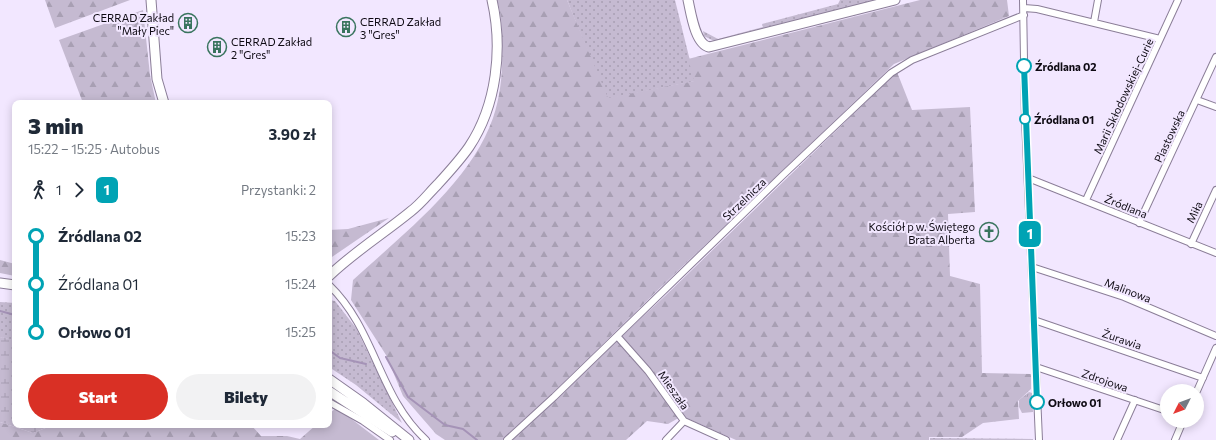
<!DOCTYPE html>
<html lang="pl">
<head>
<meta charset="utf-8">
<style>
  body { margin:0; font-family:Commissioner,sans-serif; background:#f2f2f3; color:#1f2937; height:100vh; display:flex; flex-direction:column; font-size:15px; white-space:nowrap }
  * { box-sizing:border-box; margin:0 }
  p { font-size:13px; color:#747a83 }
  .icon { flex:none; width:22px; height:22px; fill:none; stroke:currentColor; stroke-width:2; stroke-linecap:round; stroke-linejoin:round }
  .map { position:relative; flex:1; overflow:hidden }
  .sheet { position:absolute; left:12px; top:100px; width:320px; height:328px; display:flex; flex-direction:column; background:#fff; border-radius:8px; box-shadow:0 2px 10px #0003 }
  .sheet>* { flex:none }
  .badge { padding:0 8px; border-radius:6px; font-size:14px; line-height:26px }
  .needle { width:26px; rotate:228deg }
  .fabs { position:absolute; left:1160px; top:384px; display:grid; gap:8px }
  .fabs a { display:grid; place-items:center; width:44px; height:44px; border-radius:50%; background:#fff; box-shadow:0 2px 10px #0003; font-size:20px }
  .map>.badge { position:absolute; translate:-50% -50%; box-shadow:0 0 0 2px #fff }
  .legs { display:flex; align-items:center; gap:6px; height:44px; padding:0 16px; font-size:13px }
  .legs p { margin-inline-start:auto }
  .headline { display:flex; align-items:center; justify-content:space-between; height:68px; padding:0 16px }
  h1 { font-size:22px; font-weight:800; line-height:30px }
  .primary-button { display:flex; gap:8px; margin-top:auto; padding:8px 16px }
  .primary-button a { flex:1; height:46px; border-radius:24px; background:#d93025; color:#fff; font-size:16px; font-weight:800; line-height:46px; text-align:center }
  .primary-button a+a { background:#f2f2f3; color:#1f2937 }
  ul { padding:0 16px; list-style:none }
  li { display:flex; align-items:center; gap:14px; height:48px; font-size:15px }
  li i { display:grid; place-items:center; width:6px; height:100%; margin:0 5px; background:currentColor }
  li i::after { content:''; width:10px; height:10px; margin:-5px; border:3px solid; border-radius:50%; background:#fff }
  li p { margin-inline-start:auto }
  li:first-child i { background:linear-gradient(#0000 50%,currentColor 0) }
  li:last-child i { background:linear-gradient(currentColor 50%,#0000 0) }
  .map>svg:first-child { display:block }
  .grass { fill:url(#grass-dots) }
  .forest { fill:url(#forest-firs) }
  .wetland { fill:url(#wetland-marsh) }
  .park { fill:url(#park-tufts) }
  .garden { fill:#c5bad1 }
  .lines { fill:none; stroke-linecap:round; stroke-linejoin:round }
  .stream { stroke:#a593b7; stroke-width:2 }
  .street-casing { stroke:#8b7e98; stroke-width:8 }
  .secondary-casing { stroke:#8b7e98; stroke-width:11 }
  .street { stroke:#fff; stroke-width:6 }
  .secondary { stroke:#fff; stroke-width:9 }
  .line-1-casing { stroke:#fff; stroke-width:9 }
  .line-1 { stroke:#00a3b4; stroke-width:6 }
  .stop-1-dot { fill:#fff; stroke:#00a3b4; stroke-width:2 }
  .labels { text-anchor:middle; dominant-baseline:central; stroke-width:4; stroke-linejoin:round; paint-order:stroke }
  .poi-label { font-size:11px; fill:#0e0a13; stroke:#f2e7ff; text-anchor:end }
  .stop-label { font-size:11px; font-weight:bold; fill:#0e0a13; stroke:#f2e7ff; text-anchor:start }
  .street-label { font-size:11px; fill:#0e0a13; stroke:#f2e7ff }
</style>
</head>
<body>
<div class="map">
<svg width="1216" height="440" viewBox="0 0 1216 440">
  <defs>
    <pattern id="grass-dots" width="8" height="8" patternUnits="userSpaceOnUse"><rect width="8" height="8" fill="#c5bad1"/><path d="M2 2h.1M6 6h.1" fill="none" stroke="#a89fb3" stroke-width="1.8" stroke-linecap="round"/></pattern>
    <pattern id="forest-firs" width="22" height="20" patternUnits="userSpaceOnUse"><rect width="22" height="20" fill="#c5bad1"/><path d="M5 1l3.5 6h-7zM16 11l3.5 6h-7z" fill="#a89fb3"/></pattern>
    <pattern id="wetland-marsh" width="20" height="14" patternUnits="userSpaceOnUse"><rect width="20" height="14" fill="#c5bad1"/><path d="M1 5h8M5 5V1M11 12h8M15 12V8" fill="none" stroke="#a89fb3"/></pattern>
    <pattern id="park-tufts" width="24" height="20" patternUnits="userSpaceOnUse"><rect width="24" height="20" fill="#c5bad1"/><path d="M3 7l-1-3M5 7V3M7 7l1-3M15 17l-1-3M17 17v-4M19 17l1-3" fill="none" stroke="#a89fb3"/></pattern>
  </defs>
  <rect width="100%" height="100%" fill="#f2e7ff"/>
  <!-- grass -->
  <path class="grass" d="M 567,0 L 675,0 L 695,81 L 607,99 Z
    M 840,0 L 877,0 L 716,42 L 704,36 L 703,31 L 718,39 L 763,27 L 762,24 L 838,4 Z
    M 329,300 L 335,301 L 356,328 L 402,423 L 356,385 L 329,367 Z
    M 0,302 L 15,303 L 15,335 L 13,340 L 0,337 Z
    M 930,438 L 1033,439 L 1033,440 L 930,440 Z"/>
  <!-- forest -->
  <path class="forest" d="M 45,0 L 130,0 L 55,28 Z
    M 497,0 L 567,0 L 608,98 L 694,81 L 688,59 L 920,0 L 1007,0 L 1009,16 L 894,64 L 662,286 L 514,431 L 502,440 L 445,440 L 436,434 L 403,396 L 386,355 L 351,300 L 353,280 C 402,235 471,182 493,118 C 501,95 503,69 502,45 C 502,30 502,15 497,0 Z
    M 143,10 L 150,75 L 156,103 L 83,103 L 59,40 Z
    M 897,72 L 912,110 L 970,107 L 975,212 L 948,214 L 950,276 L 980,284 L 982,373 L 1031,374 L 1031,389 L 1018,401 L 1019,419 L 983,423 L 962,437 L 929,437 L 929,440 L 736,440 L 682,416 L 668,424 L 647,421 L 626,440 L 510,440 L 665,296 Z
    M 389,218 L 329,259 L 329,230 L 348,229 Z
    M 0,260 L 15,264 L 15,276 L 0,273 Z
    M 336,408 L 333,440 L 0,440 L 0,422 L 33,433 L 53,425 L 251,425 L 261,436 L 287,436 L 300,439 L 316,425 L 329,425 L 329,414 Z"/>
  <!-- wetland -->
  <path class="wetland" d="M 0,337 L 15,340 L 15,425 L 53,425 L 33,433 L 0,422 Z"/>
  <!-- park -->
  <path class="park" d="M 1029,392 L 1032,393 L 1033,412 L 1022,413 L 1019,407 L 1019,400 Z"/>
  <!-- garden -->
  <path class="garden" d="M 337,408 L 379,440 L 302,440 L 317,425 L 329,425 L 329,415 Z"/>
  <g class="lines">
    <!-- stream -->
    <path class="stream" d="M 0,311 L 15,315
      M 329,340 L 331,341 L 329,350 L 340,358 L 366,364
      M 386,357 L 408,397 L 445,425 L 463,429 L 477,440"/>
    <defs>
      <path id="street" d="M 1023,0 L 1025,119 L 1039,440
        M 1024,8 L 1037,9 L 1160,39
        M 1094,22 L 1098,0
        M 1197,100 L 1216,107
        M 1028,178 L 1216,253
        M 1086,200 L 1178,0
        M 1139,223 L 1216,57
        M 1191,244 L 1216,190
        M 1032,267 L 1124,297 L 1216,336
        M 329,285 C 376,330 378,396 426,440
        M 1034,320 L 1203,378
        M 617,336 L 648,371 L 684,421 L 726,440
        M 1036,367 L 1167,411
        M 1197,391 L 1216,348
        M 329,402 L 363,421 L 390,440
        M 507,440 L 554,397 L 782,176 L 891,73 L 912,60 L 1024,15
        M 666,440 L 684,421
        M 1117,440 L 1135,400
        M 1175,440 L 1183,421"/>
      <path id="secondary" d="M 151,0 L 157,79 L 164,103
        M 688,0 C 691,13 695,44 709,47 L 895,0
        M 329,276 C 354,252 383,234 410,212 C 421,204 429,193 438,184 C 449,172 460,160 469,147 C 497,105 503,48 492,0
        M 0,283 L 15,285
        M 329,379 L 363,403 L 409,440
        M 329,391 L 392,432"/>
    </defs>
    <!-- street casing -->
    <use href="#street" class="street-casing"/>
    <!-- secondary casing -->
    <use href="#secondary" class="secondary-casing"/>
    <!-- street -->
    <use href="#street" class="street"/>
    <!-- secondary -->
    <use href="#secondary" class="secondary"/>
  </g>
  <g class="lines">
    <defs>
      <path id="line-1" d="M 1024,66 L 1037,402"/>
    </defs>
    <!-- line-1 casing -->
    <use href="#line-1" class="line-1-casing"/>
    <!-- line-1 -->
    <use href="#line-1" class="line-1"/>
  </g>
  <!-- icons -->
  <defs>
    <symbol id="building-ring" viewBox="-11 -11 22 22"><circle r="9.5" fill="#f2e7ff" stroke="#39745e" stroke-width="1.5"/><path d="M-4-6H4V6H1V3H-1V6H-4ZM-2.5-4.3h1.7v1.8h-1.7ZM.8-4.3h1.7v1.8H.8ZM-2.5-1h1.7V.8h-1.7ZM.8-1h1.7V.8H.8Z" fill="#39745e"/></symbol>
    <symbol id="church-ring" viewBox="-11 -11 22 22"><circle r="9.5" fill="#f2e7ff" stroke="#39745e" stroke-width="1.5"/><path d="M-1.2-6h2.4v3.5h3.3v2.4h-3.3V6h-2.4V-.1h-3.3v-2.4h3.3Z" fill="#39745e"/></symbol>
  </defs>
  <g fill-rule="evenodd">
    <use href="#building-ring" x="177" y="12" width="22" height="22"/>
    <use href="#building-ring" x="335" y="16" width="22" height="22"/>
    <use href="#building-ring" x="206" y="36" width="22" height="22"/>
    <use href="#church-ring" x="978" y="221" width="22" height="22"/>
  </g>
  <!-- markers -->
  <g class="stop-1-dot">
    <circle cx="1024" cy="66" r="7"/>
    <circle cx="1025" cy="119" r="5"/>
    <circle cx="1037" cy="402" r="7"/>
  </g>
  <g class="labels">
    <!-- poi labels -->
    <g class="poi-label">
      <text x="174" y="17">CERRAD Zakład<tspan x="174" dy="13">"Mały Piec"</tspan></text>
      <text x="360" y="21" text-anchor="start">CERRAD Zakład<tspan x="360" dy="13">3 "Gres"</tspan></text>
      <text x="231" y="41" text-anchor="start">CERRAD Zakład<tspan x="231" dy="13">2 "Gres"</tspan></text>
      <text x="975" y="226">Kościół p w. Świętego<tspan x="975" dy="13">Brata Alberta</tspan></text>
    </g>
    <!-- stop labels -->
    <g class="stop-label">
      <text x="1035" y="66">Źródlana 02</text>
      <text x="1034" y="119">Źródlana 01</text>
      <text x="1048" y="402">Orłowo 01</text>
    </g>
    <!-- street labels -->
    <g class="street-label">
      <text transform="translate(1123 96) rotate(-65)">Marii Skłodowskiej-Curie</text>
      <text transform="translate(1169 136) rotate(-65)">Piastowska</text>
      <text transform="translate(744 199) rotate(-44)">Strzelnicza</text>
      <text transform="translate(1126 206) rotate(22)">Źródlana</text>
      <text transform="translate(1194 212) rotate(-65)">Miła</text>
      <text transform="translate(1128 290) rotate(21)">Malinowa</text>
      <text transform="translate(1122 339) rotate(19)">Żurawia</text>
      <text transform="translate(1105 380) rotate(19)">Zdrojowa</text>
      <text transform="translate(674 390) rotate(55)">Mieszała</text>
    </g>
  </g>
</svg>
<div class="fabs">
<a><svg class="needle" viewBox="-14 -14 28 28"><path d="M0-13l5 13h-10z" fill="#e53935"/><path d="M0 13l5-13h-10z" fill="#747a83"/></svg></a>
</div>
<b class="badge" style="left:1030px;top:234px;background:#00a3b4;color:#fff">1</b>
<section class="sheet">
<div class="headline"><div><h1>3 min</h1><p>15:22 – 15:25 · Autobus</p></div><b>3.90 zł</b></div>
<div class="legs"><svg class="icon" aria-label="walk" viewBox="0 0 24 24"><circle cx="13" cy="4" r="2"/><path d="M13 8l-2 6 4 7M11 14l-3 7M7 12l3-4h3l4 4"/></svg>1<svg class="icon" aria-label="forward" viewBox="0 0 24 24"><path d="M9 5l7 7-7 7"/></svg><b class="badge" style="background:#00a3b4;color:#fff">1</b><p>Przystanki: 2</p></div>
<ul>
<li><i style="color:#00a3b4"></i><b>Źródlana 02</b><p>15:23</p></li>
<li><i style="color:#00a3b4"></i><span>Źródlana 01</span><p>15:24</p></li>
<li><i style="color:#00a3b4"></i><b>Orłowo 01</b><p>15:25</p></li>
</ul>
<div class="primary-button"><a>Start</a><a>Bilety</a></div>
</section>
</div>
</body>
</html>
